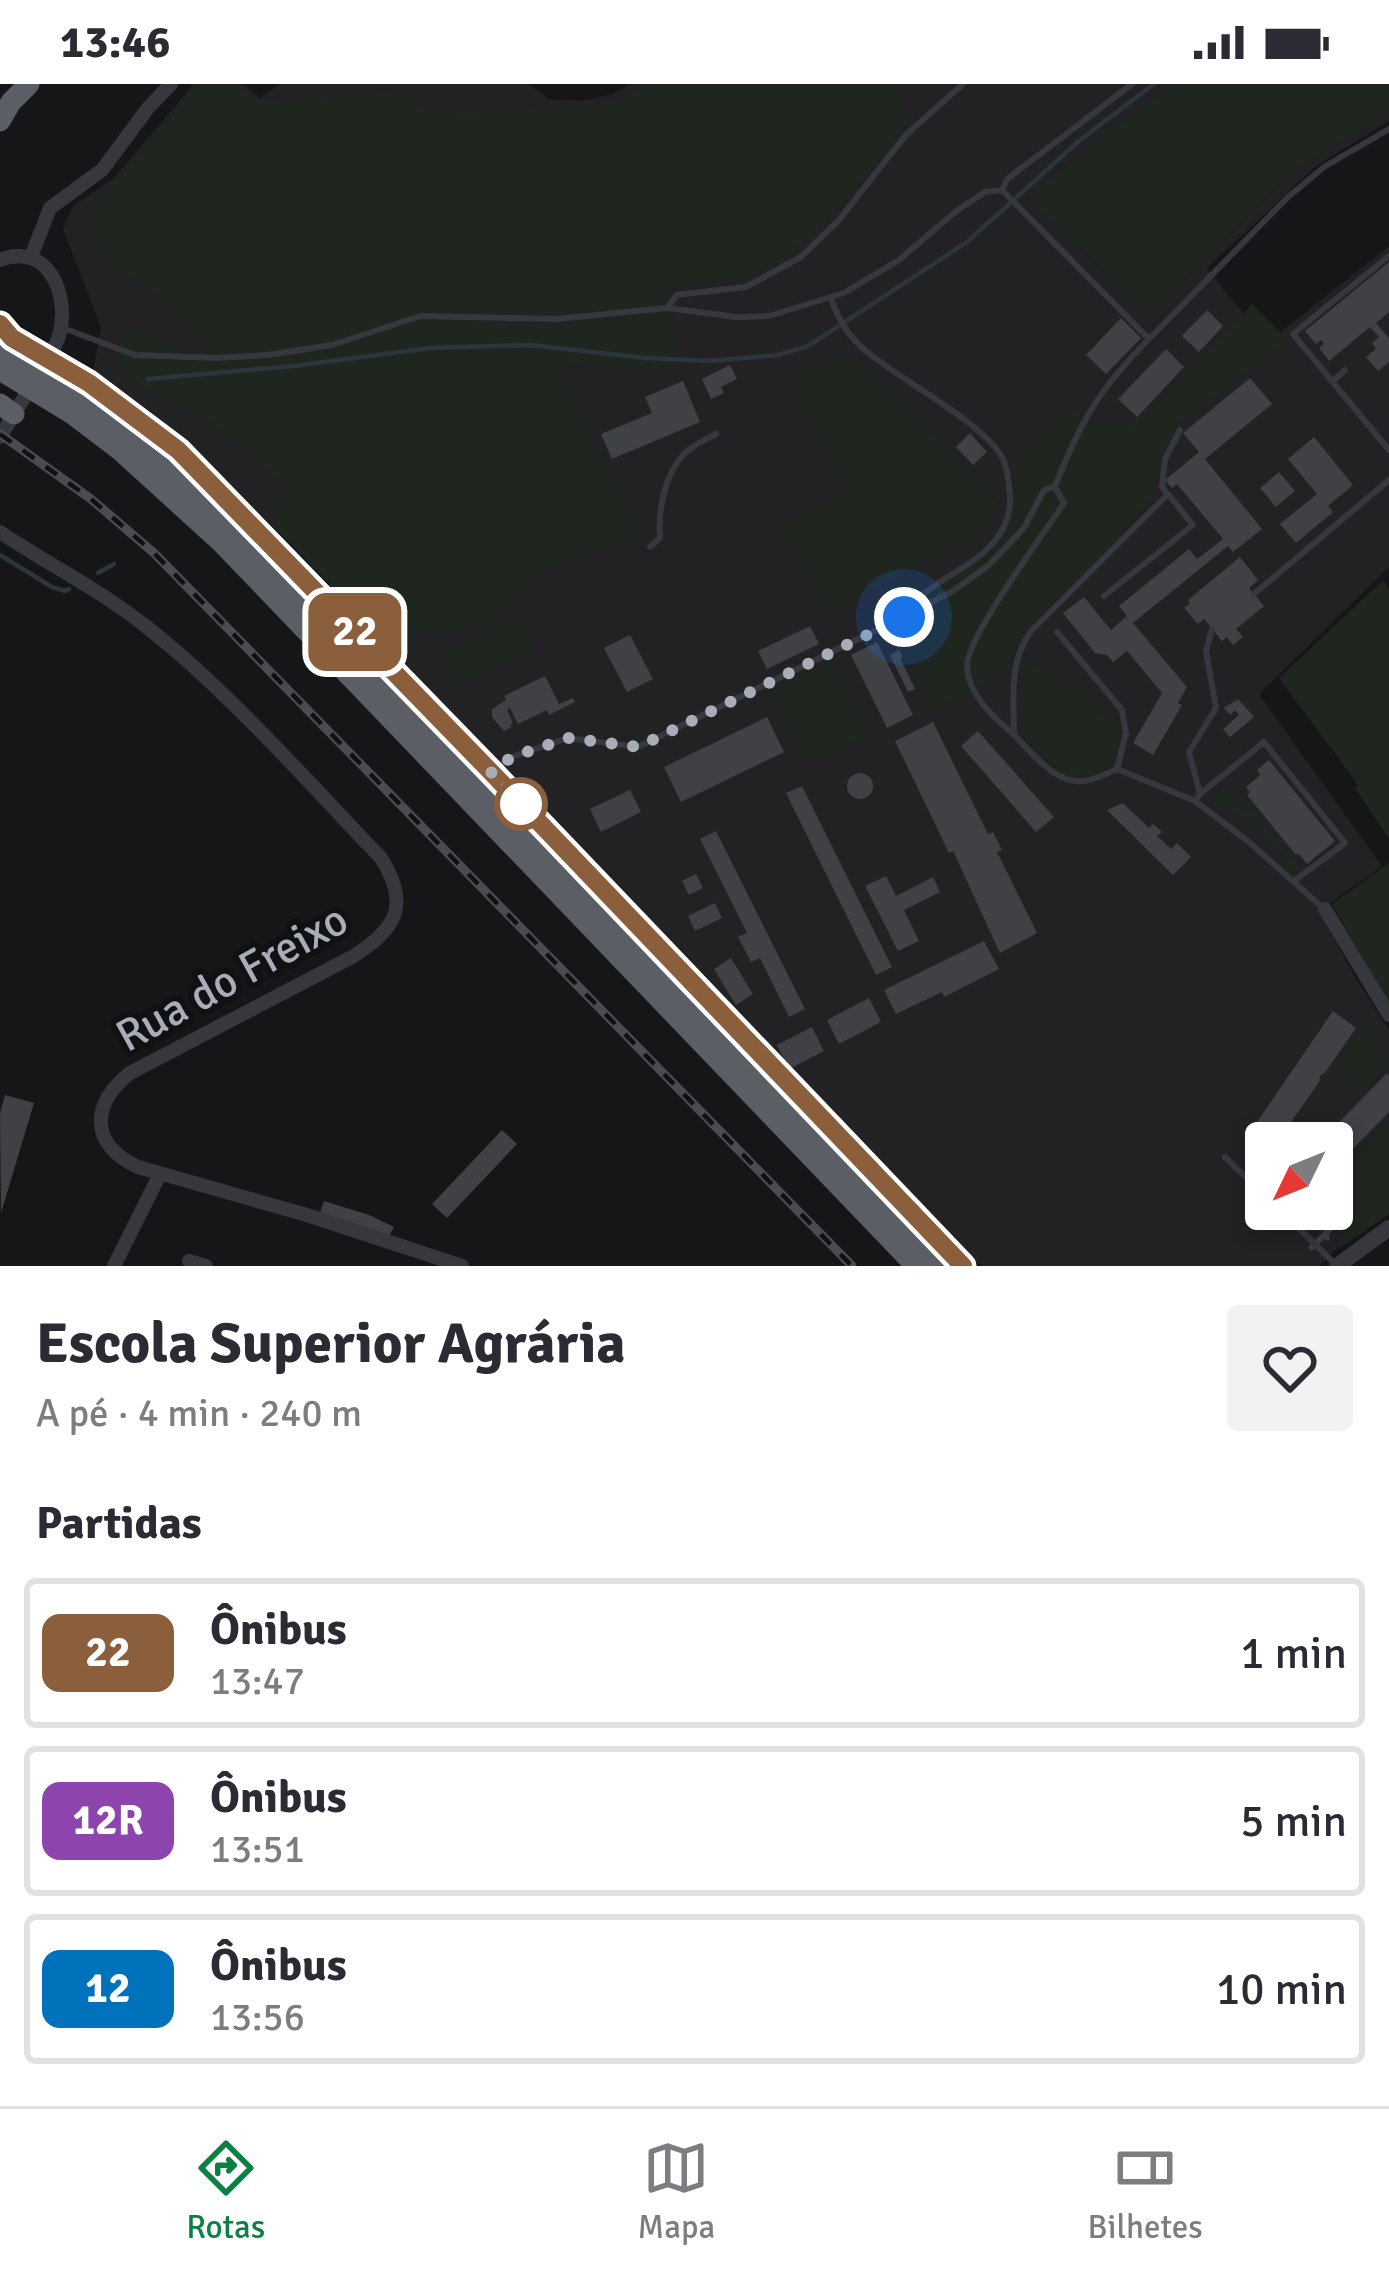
<!DOCTYPE html>
<html lang="pt">
<head>
<meta charset="utf-8">
<style>
  body { margin:0; font-family:Signika,sans-serif; background:#f2f2f3; color:#2b2b33; height:100vh; display:flex; flex-direction:column; font-size:45px; white-space:nowrap }
  * { box-sizing:border-box; margin:0 }
  p { font-size:39px; color:#7c7c81 }
  .icon { flex:none; width:66px; height:66px; fill:none; stroke:currentColor; stroke-width:2; stroke-linecap:round; stroke-linejoin:round }
  .map { position:relative; height:1182px; overflow:hidden }
  .drawer { display:flex; flex-direction:column; background:#fff; flex:1 }
  .drawer>* { flex:none }
  .badge { padding:0 24px; border-radius:18px; font-size:42px; line-height:78px }
  .needle { width:78px; rotate:227deg }
  .controls { position:absolute; left:1245px; top:1038px; display:grid; gap:24px }
  .controls a { display:grid; place-items:center; width:108px; height:108px; border-radius:12px; background:#fff; box-shadow:0 6px 18px #0003; font-size:60px }
  .you { position:absolute; width:60px; height:60px; margin:-30px; border:9px solid #fff; border-radius:50%; background:#1a73e8; box-shadow:0 0 0 18px #1a73e833 }
  .map>.badge { position:absolute; translate:-50% -50%; box-shadow:0 0 0 6px #fff }
  h2 { padding:0 36px; font-size:45px; line-height:108px }
  .round { display:grid; place-items:center; flex:none; width:126px; height:126px; border-radius:12px; background:#f2f2f3 }
  .overview { display:flex; align-items:center; justify-content:space-between; height:204px; padding:0 36px }
  h1 { font-size:57px; font-weight:800; line-height:90px }
  ul { padding:0; list-style:none }
  li { display:flex; align-items:center; gap:36px; height:150px; margin:0 24px 18px; padding:0 12px; border:6px solid #e1e1e2; border-radius:12px }
  li div { flex:1 }
  li b { display:block; font-size:45px }
  li em { font-style:normal }
  li .badge { min-width:132px; font-weight:700; text-align:center }
  .status { display:flex; justify-content:space-between; align-items:center; height:84px; padding:0 60px; background:#fff; direction:ltr }
  .status svg { height:33px; fill:currentColor }
  .dock { display:flex; justify-content:space-around; align-items:center; height:168px; border-top:3px solid #e1e1e2; background:#fff; font-size:33px; color:#7c7c81 }
  .dock a { display:grid; justify-items:center; gap:6px }
  .dock .selected { color:#0b8043 }
  .map>svg:first-child { display:block }
  .built { fill:#222225; fill-rule:evenodd }
  .green { fill:#1e261f }
  .lines { fill:none; stroke-linecap:round; stroke-linejoin:round }
  .stream { stroke:#2c353c; stroke-width:4.5 }
  .building { fill:#404145 }
  .service { stroke:#37383d; stroke-width:6 }
  .minor { stroke:#37383d; stroke-width:14 }
  .tertiary { stroke:#37383d; stroke-width:16 }
  .trunk { stroke:#5b5e65; stroke-width:21 }
  .rail-casing { stroke:#4a4c52; stroke-width:9 }
  .rail { stroke:#111113; stroke-width:4.5; stroke-dasharray:14; stroke-linecap:butt }
  .line-casing { stroke:#fff; stroke-width:27 }
  .line { stroke:#8b5e3c; stroke-width:18 }
  .walk { stroke:#a8adb8; stroke-width:12; stroke-dasharray:0 21.6 }
  .stop-dot { fill:#fff; stroke:#8b5e3c; stroke-width:6 }
  .labels { text-anchor:middle; dominant-baseline:central; stroke-width:12; stroke-linejoin:round; paint-order:stroke }
  .street-label { font-size:45px; fill:#a8adb8; stroke:#111113 }
</style>
</head>
<body>
<div class="status"><b>13:46</b><svg viewBox="0 0 49 12"><path d="M0 12V9h3v3zM5 12V6h3v6zM10 12V3h3v9zM15 12V0h3v12zM26 1h20v11H26zM47 4h2v5h-2z"/></svg></div>
<div class="map">
<svg width="1389" height="1182" viewBox="0 0 1389 1182">
  <rect width="100%" height="100%" fill="#161618"/>
  <!-- built -->
  <path class="built" d="M 194,0 L 243,0 L 260,14 L 279,0 L 529,0 L 549,15 L 582,17 L 613,10 L 629,0 L 1389,0 L 1389,37 L 1316,82 L 1207,184 L 1267,259 L 1389,162 L 1389,483 L 1259,610 L 1382,782 L 1319,827 L 1355,893 L 1389,946 L 1389,1129 L 1339,1163 L 1319,1182 L 982,1182 L 958,1160 L 297,466 L 217,388 L 145,323 L 93,287 L 101,244 L 63,145 L 73,122 L 114,94 ZM 1266,1059 L 1332,1059 L 1332,1125 L 1266,1125 Z"/>
  <!-- green -->
  <path class="green" d="M 199,0 L 236,0 L 266,18 L 402,8 L 433,31 L 586,23 L 621,15 L 643,0 L 893,0 L 898,21 L 908,39 C 861,96 816,165 744,192 C 722,200 693,199 670,202 L 674,282 L 562,279 L 574,315 L 636,449 C 606,462 561,477 534,493 C 520,502 514,516 502,527 C 493,535 481,540 470,544 C 420,561 382,537 349,500 L 340,511 L 273,442 L 289,405 L 208,336 L 147,306 L 115,279 L 122,243 L 217,273 L 214,265 C 201,252 189,235 174,223 C 138,195 111,191 94,142 L 113,100 Z
    M 1173,0 L 1389,0 L 1389,28 L 1290,89 L 1167,213 L 1152,221 L 1134,214 L 1034,121 L 1033,112 L 1038,104 Z
    M 1252,220 L 1289,257 L 1179,339 L 1161,374 L 1152,414 L 1105,468 L 1017,553 L 1011,585 L 932,628 L 901,560 L 899,544 L 926,529 L 926,511 L 984,471 L 999,457 L 1010,439 L 1018,374 L 1071,321 L 1092,339 L 1137,341 Z
    M 851,271 L 941,359 L 1000,422 L 976,451 L 832,526 L 783,442 L 849,407 L 789,294 Z
    M 1383,496 L 1389,506 L 1389,755 L 1355,704 L 1358,701 L 1279,594 Z
    M 516,531 L 534,567 L 461,602 L 443,566 Z
    M 1023,574 L 1031,577 L 1063,605 L 1075,598 L 1101,630 L 1115,634 L 1121,650 L 1111,683 C 1098,687 1085,692 1072,690 C 1059,688 1048,678 1040,669 C 1017,643 1016,610 1020,577 Z
    M 832,577 L 868,651 L 807,680 L 772,606 Z
    M 1226,704 L 1245,728 L 1251,723 L 1301,784 L 1295,788 L 1281,780 L 1286,771 L 1227,723 L 1217,727 L 1208,714 Z
    M 1389,779 L 1389,920 L 1332,820 Z
    M 1364,942 L 1378,967 L 1389,980 L 1361,1009 L 1342,972 Z
    M 1389,1037 L 1389,1130 L 1340,1164 L 1339,1147 L 1354,1130 L 1345,1123 L 1323,1146 L 1302,1125 L 1332,1125 L 1332,1095 Z"/>
  <g class="lines">
    <!-- stream -->
    <path class="stream" d="M 148,295 L 294,282 L 430,264 L 531,261 L 645,274 L 710,277 L 778,271 L 808,262 L 967,158 L 1080,56 L 1154,0
      M 0,471 L 52,503 L 65,507 L 69,505
      M 98,489 L 114,480"/>
  </g>
  <!-- building -->
  <path class="building" d="M 1389,178 L 1389,228 L 1376,239 L 1389,254 L 1389,278 L 1378,287 L 1366,273 L 1376,265 L 1372,259 L 1379,253 L 1370,243 L 1329,277 L 1319,264 L 1324,260 L 1321,256 L 1316,260 L 1305,247 Z
    M 1207,226 L 1223,242 L 1199,268 L 1182,252 Z
    M 1121,234 L 1141,254 L 1106,290 L 1086,271 Z
    M 1166,265 L 1184,283 L 1137,333 L 1118,315 Z
    M 730,281 L 737,295 L 721,303 L 724,309 L 711,315 L 702,295 Z
    M 1250,294 L 1272,320 L 1205,375 L 1262,445 L 1233,468 L 1228,462 L 1133,539 L 1187,603 L 1178,619 L 1182,621 L 1153,671 L 1133,659 L 1162,609 L 1127,567 L 1113,578 L 1107,571 L 1095,569 L 1063,529 L 1084,513 L 1111,546 L 1127,532 L 1119,522 L 1189,465 L 1197,475 L 1223,455 L 1177,400 L 1172,404 L 1165,396 L 1199,368 L 1183,349 Z
    M 683,297 L 700,338 L 612,375 L 601,350 L 652,329 L 645,313 Z
    M 970,349 L 987,368 L 973,381 L 956,363 Z
    M 1314,353 L 1353,401 L 1328,422 L 1333,428 L 1296,459 L 1280,440 L 1317,410 L 1288,375 Z
    M 1279,388 L 1295,407 L 1276,423 L 1260,404 Z
    M 1240,473 L 1258,496 L 1249,504 L 1264,522 L 1236,545 L 1243,553 L 1233,561 L 1227,553 L 1222,557 L 1204,535 L 1198,540 L 1184,524 L 1190,519 L 1188,516 Z
    M 810,542 L 819,560 L 767,585 L 758,567 Z
    M 630,551 L 653,595 L 627,608 L 604,564 Z
    M 877,558 L 913,631 L 887,644 L 851,571 Z
    M 899,566 L 903,573 L 900,574 L 915,605 L 908,608 L 890,571 Z
    M 545,592 L 559,620 L 573,614 L 575,618 L 549,631 L 547,626 L 518,640 L 510,624 L 507,626 L 513,639 L 510,640 L 512,643 L 504,647 L 492,633 L 492,625 L 506,616 L 504,612 Z
    M 1238,615 L 1254,633 L 1230,653 L 1223,645 L 1239,631 L 1235,626 L 1230,631 L 1224,624 Z
    M 767,633 L 784,668 L 681,718 L 664,683 Z
    M 933,638 L 988,750 L 993,748 L 1002,766 L 997,768 L 1037,849 L 1000,869 L 953,767 L 949,769 L 895,657 Z
    M 978,647 L 1054,733 L 1036,748 L 961,662 Z
    M 1269,676 L 1335,757 L 1307,780 L 1298,769 L 1296,771 L 1247,711 L 1250,708 L 1246,703 L 1260,691 L 1257,686 Z
    M847 702a13 13 0 1 1 26 0a13 13 0 1 1-26 0Z
    M 802,702 L 892,883 L 876,891 L 786,709 Z
    M 630,706 L 641,728 L 601,748 L 590,725 Z
    M 1123,719 L 1149,744 L 1153,740 L 1162,748 L 1157,752 L 1171,765 L 1177,759 L 1191,773 L 1173,791 L 1107,726 Z
    M 716,747 L 805,925 L 789,933 L 760,874 L 751,878 L 738,853 L 747,849 L 700,755 Z
    M 696,790 L 703,804 L 689,811 L 682,797 Z
    M 886,792 L 896,812 L 933,793 L 940,808 L 904,826 L 919,857 L 898,867 L 865,802 Z
    M 715,819 L 722,834 L 695,847 L 688,832 Z
    M 984,857 L 999,885 L 944,913 L 942,908 L 896,930 L 884,906 Z
    M 731,874 L 753,910 L 736,921 L 714,885 Z
    M 869,914 L 881,938 L 839,960 L 827,936 Z
    M 1333,927 L 1356,944 L 1324,990 L 1322,989 L 1319,994 L 1321,995 L 1278,1057 L 1255,1041 Z
    M 812,943 L 824,967 L 789,985 L 777,961 Z
    M 1387,989 L 1389,992 L 1389,1028 L 1332,1086 L 1332,1059 L 1319,1059 Z
    M 5,1011 L 34,1019 L 1,1129 L 0,1029 Z
    M 502,1046 L 517,1060 L 447,1134 L 432,1120 Z
    M 324,1117 L 369,1131 L 394,1143 L 389,1152 L 319,1131 Z
    M 1342,1129 L 1346,1133 L 1329,1150 L 1330,1157 L 1324,1155 L 1312,1167 L 1308,1163 Z"/>
  <g class="lines">
    <!-- service -->
    <path class="service" d="M 1002,106 L 1007,95 L 1132,0
      M 1389,172 L 1293,250 L 1389,366
      M 831,215 C 839,236 848,252 866,267 C 899,295 987,341 1003,375 C 1008,386 1009,399 1010,411 C 1011,426 1006,442 997,454 C 972,487 928,496 905,530
      M 667,224 L 677,211 L 746,203 L 801,173 L 839,136 L 905,52 L 963,0
      M 63,244 L 135,271 L 217,274 L 268,271 L 332,261 L 420,232 L 556,235 L 667,224 L 736,233 L 769,232 L 844,209 L 899,176 L 955,128 L 985,108 L 1002,106 L 1149,255 C 1099,305 1081,337 1055,402 L 1044,406 L 1024,444 L 989,481 L 953,507 L 903,533 L 638,663 L 568,654 L 511,673 L 494,686
      M 1149,255 L 1287,114 L 1324,83 L 1389,45
      M 1333,297 L 1345,286
      M 1167,409 L 1162,403 L 1165,375 L 1180,346
      M 650,463 L 660,454 C 658,426 664,393 683,371 C 691,362 705,356 716,350
      M 1254,510 L 1389,396
      M 1104,512 L 1193,441 L 1168,410 L 1031,547 C 1008,580 1014,613 1014,651 C 1034,671 1058,704 1089,696 C 1098,694 1108,689 1117,685 L 1195,717
      M 1212,545 L 1206,567 L 1216,624 L 1189,668 L 1200,710 L 1195,717 L 1250,759 L 1322,823
      M 1057,548 L 1122,626 L 1126,649 L 1117,685
      M 1014,651 C 994,633 968,612 967,582 C 966,554 1045,448 1064,419 L 1055,403
      M 1200,710 L 1264,658 L 1345,759 L 1294,797
      M 1225,1073 L 1266,1113
      M 1279,1125 L 1336,1181"/>
    <!-- minor -->
    <path class="minor" d="M 31,173 L 50,124 L 102,86 L 148,24 L 171,0
      M 0,176 C 54,155 75,225 54,264
      M 0,240 L 12,254 L 89,299 L 178,366 L 491,688 L 963,1182
      M 0,353 L 25,312
      M 0,448 C 51,482 106,509 153,548 C 236,615 307,697 381,774 C 411,822 396,845 352,873 L 130,989 C 90,1021 90,1061 138,1083 L 307,1131 L 462,1182
      M 1325,825 L 1389,931
      M 189,1177 L 206,1182
      M 114,1182 L 160,1090"/>
    <!-- tertiary -->
    <path class="tertiary" d="M 1337,1182 L 1389,1144"/>
    <!-- trunk -->
    <path class="trunk" d="M 0,37 L 11,18 L 29,0
      M 0,265 L 84,314 L 131,350 L 230,440 L 941,1182
      M 0,286 L 71,329 L 121,367 L 222,459 L 916,1182
      M 0,320 L 14,330"/>
    <defs>
      <path id="rail" d="M 0,350 L 91,415 L 154,469 L 852,1182"/>
    </defs>
    <!-- rail casing -->
    <use href="#rail" class="rail-casing"/>
    <!-- rail -->
    <use href="#rail" class="rail"/>
  </g>
  <g class="lines">
    <defs>
      <path id="line" d="M 0,240 L 12,254 L 89,299 L 178,366 L 491,688 L 963,1182"/>
    </defs>
    <!-- line casing -->
    <use href="#line" class="line-casing"/>
    <!-- line -->
    <use href="#line" class="line"/>
    <!-- walk -->
    <path class="walk" d="M 521,720 L 491,688 L 512,673 L 568,654 L 638,663 L 904,533"/>
  </g>
  <!-- markers -->
  <circle class="stop-dot" cx="521" cy="720" r="24"/>
  <g class="labels">
    <!-- street labels -->
    <g class="street-label">
      <text transform="translate(232 894) rotate(-29)">Rua do Freixo</text>
    </g>
  </g>
</svg>
<div class="controls">
<a><svg class="needle" viewBox="-14 -14 28 28"><path d="M0-13l5 13h-10z" fill="#e53935"/><path d="M0 13l5-13h-10z" fill="#7c7c81"/></svg></a>
</div>
<div class="you" style="left:904px;top:533px"></div>
<b class="badge" style="left:355px;top:548px;background:#8b5e3c;color:#fff">22</b>
</div>
<section class="drawer">
<div class="overview"><div><h1>Escola Superior Agrária</h1><p>A pé · 4 min · 240 m</p></div><a class="round"><svg class="icon" aria-label="heart" viewBox="0 0 24 24"><path d="M12 20l-8-8c-3-5 5-10 8-4 3-6 11-1 8 4z"/></svg></a></div>
<h2>Partidas</h2>
<ul>
<li><span class="badge" style="background:#8b5e3c;color:#fff">22</span><div><b>Ônibus</b><p>13:47</p></div><em>1 min</em></li>
<li><span class="badge" style="background:#8e44ad;color:#fff">12R</span><div><b>Ônibus</b><p>13:51</p></div><em>5 min</em></li>
<li><span class="badge" style="background:#0072bc;color:#fff">12</span><div><b>Ônibus</b><p>13:56</p></div><em>10 min</em></li>
</ul>
</section>
<nav class="dock">
<a class="selected"><svg class="icon" aria-label="directions" viewBox="0 0 24 24"><path d="M12 3l9 9-9 9-9-9zM9 14v-3h6M13 9l2 2-2 2"/></svg>Rotas</a>
<a><svg class="icon" aria-label="map" viewBox="0 0 24 24"><path d="M3 6l6-2 6 2 6-2v14l-6 2-6-2-6 2zM9 4v14M15 6v14"/></svg>Mapa</a>
<a><svg class="icon" aria-label="tickets" viewBox="0 0 24 24"><path d="M3 7h18v10H3zM15 7v10"/></svg>Bilhetes</a>
</nav>
</body>
</html>
